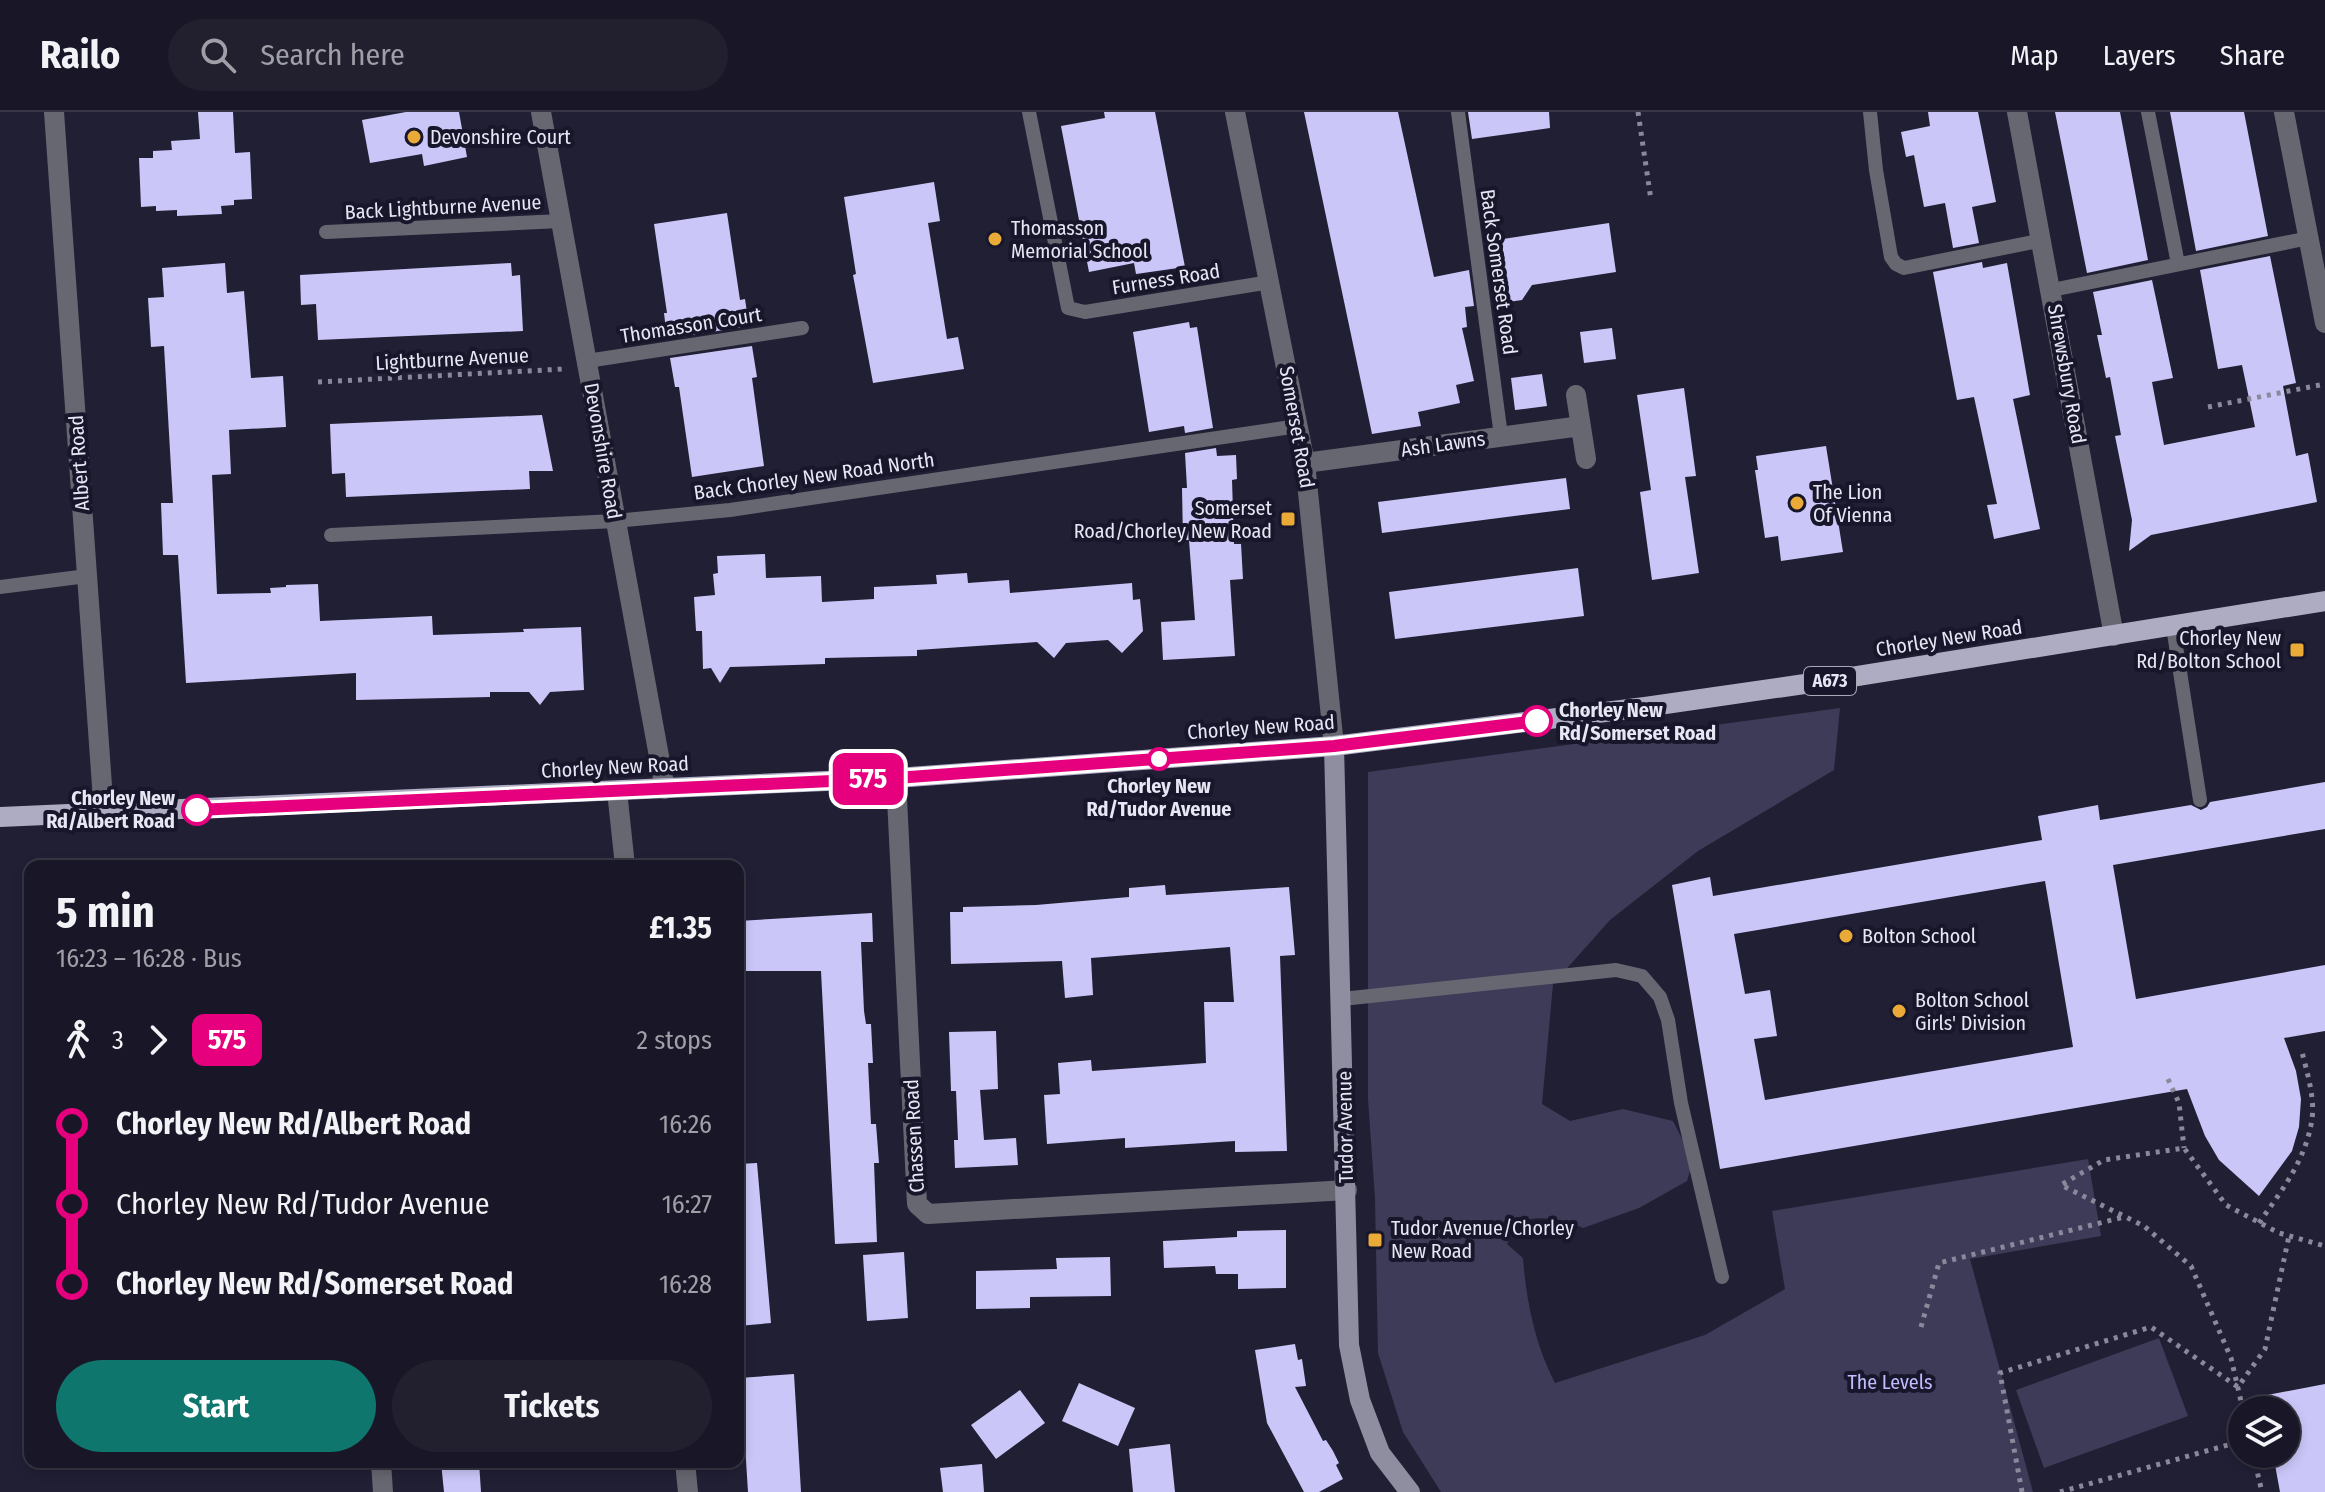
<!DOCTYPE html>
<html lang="en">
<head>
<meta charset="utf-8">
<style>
  body { margin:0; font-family:"Fira Sans Condensed",sans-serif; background:#22202f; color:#f1f3f6; height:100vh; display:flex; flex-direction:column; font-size:30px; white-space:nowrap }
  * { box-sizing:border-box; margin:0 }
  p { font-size:26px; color:#9f9fa7 }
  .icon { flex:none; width:44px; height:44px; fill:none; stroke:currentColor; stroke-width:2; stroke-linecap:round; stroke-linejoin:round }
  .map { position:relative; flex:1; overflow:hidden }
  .panel { position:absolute; left:24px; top:748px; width:720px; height:608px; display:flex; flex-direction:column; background:#191727; border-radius:16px; box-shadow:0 4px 12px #0003,0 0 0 2px #373644 }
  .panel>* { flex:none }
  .badge { padding:0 16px; border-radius:12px; font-size:28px; line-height:52px }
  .buttons { position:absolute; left:2228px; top:1284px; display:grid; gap:16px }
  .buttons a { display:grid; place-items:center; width:72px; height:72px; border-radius:50%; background:#191727; box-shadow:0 4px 12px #0003,0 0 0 2px #373644; font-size:40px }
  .map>.badge { position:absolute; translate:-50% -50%; box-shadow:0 0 0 4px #fff }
  .legs { display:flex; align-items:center; gap:12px; height:88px; padding:0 32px; font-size:26px }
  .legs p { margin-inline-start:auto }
  .headline { display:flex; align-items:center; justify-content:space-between; height:136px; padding:0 32px }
  h1 { font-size:44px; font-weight:700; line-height:60px }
  .cta { display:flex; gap:16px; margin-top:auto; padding:16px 32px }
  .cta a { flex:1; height:92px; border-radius:48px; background:#0f766e; color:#fff; font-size:32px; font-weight:700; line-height:92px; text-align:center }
  .cta a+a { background:#22202f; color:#f1f3f6 }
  ul { padding:0 32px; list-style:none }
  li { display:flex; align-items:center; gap:28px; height:80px; font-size:30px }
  li i { display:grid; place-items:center; width:12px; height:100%; margin:0 10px; background:currentColor }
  li i::after { content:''; width:20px; height:20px; margin:-10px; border:6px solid; border-radius:50%; background:#191727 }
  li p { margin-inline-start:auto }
  li:first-child i { background:linear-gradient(#0000 50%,currentColor 0) }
  li:last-child i { background:linear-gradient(currentColor 50%,#0000 0) }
  header { display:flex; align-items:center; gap:48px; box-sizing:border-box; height:112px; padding:0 40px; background:#191727; border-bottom:2px solid #373644 }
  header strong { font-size:38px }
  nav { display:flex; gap:44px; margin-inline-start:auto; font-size:28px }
  .search { width:560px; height:72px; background:#22202f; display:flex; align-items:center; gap:20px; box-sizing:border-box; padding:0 28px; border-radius:44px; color:#9f9fa7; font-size:30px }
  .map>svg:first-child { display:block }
  .green { fill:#3e3b59 }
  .building { fill:#cac7f8; fill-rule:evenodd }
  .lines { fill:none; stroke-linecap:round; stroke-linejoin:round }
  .path { stroke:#8a899b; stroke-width:5; stroke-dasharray:4 6; stroke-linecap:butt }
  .service { stroke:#676772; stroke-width:14 }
  .minor { stroke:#676772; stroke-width:20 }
  .tertiary { stroke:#676772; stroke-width:20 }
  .secondary { stroke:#8f8ea0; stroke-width:20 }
  .primary { stroke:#adacc3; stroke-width:20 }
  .line-1-casing { stroke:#fff; stroke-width:18 }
  .line-1 { stroke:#e6007e; stroke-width:12 }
  .poi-dot { fill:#e9aa38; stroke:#18162a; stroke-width:3 }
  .stop-1-dot { fill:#fff; stroke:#e6007e; stroke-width:4 }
  .labels { text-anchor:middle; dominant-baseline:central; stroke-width:8; stroke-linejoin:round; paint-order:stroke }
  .shield { fill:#18162a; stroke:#a8a8b7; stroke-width:2 }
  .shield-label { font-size:18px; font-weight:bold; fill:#e6e6f4 }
  .poi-label { font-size:20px; fill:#e6e6f4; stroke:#18162a; text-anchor:start }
  .street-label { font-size:20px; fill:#e6e6f4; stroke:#18162a }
  .stop-label { font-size:20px; font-weight:bold; fill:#e6e6f4; stroke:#18162a; text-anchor:start }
  .park-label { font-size:20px; fill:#c1bcfd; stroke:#18162a }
</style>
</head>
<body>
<header>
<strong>Railo</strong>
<div class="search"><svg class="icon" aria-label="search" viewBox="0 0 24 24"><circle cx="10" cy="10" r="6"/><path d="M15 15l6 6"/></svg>Search here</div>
<nav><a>Map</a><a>Layers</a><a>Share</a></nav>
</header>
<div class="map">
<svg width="2325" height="1380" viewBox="0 0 2325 1380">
  <rect width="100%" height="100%" fill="#211f34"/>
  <!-- green -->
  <path class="green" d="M 1840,596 L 1834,658 L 1698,739 L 1610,808 L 1553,872 L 1542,992 L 1570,1009 L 1623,997 L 1673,1009 L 1693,1049 L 1687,1069 L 1639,1096 L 1583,1116 C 1559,1106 1543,1104 1518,1109 L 1507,1132 L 1523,1146 C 1526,1188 1535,1233 1555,1271 L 1705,1223 L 1785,1177 L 1772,1099 L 2088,1047 L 2101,1124 L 1970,1147 L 2033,1380 L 1441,1380 L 1403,1320 L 1378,1241 L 1375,1086 L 1368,987 L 1368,660 Z
    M 2159,1226 L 2188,1304 L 2044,1356 L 2016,1278 Z"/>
  <!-- building -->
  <path class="building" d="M 198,0 L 233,0 L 235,41 L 250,40 L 252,87 L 234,88 L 234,93 L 221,94 L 222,102 L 177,104 L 177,98 L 156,99 L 156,94 L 141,95 L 139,46 L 153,46 L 153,39 L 172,38 L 171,29 L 200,27 Z
    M 406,0 L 459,0 L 467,45 L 424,54 L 422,42 L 370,51 L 362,8 Z
    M 1104,0 L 1155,0 L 1185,155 L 1136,162 L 1134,151 L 1089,160 L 1061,14 L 1105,6 Z
    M 1304,0 L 1398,0 L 1434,165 L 1469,158 L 1474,194 L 1465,195 L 1467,215 L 1462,216 L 1474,269 L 1456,273 L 1460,291 L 1418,300 L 1421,314 L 1372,322 Z
    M 1468,0 L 1549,0 L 1550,16 L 1472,27 Z
    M 1928,0 L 1978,0 L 1996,90 L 1972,95 L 1979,131 L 1953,136 L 1945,91 L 1924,95 L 1914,43 L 1906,45 L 1901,20 L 1930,14 Z
    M 2055,0 L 2120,0 L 2148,148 L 2087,161 Z
    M 2170,0 L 2244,0 L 2268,124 L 2196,139 Z
    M 934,70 L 940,109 L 928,111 L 947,227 L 958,225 L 964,257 L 873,271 L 853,163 L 856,162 L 844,85 Z
    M 727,101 L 740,188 L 745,187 L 749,214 L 667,227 L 664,201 L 667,201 L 654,112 Z
    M 1609,111 L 1616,160 L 1532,173 L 1522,188 L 1494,192 L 1488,153 L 1491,153 L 1490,141 L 1503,127 Z
    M 2270,144 L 2296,271 L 2283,274 L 2296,344 L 2308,341 L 2317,390 L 2151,423 L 2129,439 L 2132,408 L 2115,324 L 2121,323 L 2110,265 L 2106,266 L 2097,223 L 2102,223 L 2093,180 L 2152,168 L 2173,266 L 2152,270 L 2164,333 L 2255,315 L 2242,253 L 2218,257 L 2200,158 Z
    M 1982,150 L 1983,156 L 2007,151 L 2030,283 L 2013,287 L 2040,417 L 1994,427 L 1987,393 L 1997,392 L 1974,285 L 1957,288 L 1933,160 Z
    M 225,151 L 227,181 L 244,179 L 251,266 L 283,264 L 286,315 L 229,318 L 231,362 L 212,363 L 217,482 L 271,481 L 270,476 L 286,475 L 286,473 L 318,472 L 320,509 L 432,504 L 433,523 L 524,520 L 523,517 L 581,515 L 584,578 L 550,580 L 540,593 L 529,580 L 490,580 L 490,585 L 356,588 L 356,561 L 186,571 L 178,443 L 163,443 L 161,391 L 173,391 L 164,234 L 151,235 L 148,186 L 164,185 L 162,156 Z
    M 511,151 L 512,164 L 520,163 L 523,219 L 318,228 L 316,192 L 301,193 L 300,163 Z
    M 1189,210 L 1190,216 L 1197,215 L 1213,316 L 1185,321 L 1184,314 L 1149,320 L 1133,220 Z
    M 1612,216 L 1616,247 L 1584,251 L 1580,220 Z
    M 752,234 L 757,265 L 752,266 L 764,354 L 692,365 L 679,275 L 675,275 L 670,246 Z
    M 1542,262 L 1547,294 L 1515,298 L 1511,266 Z
    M 1684,276 L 1696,364 L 1685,365 L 1699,461 L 1652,468 L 1640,380 L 1651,378 L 1637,283 Z
    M 542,303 L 553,359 L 529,359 L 530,377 L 346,385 L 345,361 L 332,362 L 330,312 Z
    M 1826,334 L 1843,440 L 1781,449 L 1778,424 L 1765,426 L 1755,358 L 1758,358 L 1756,344 Z
    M 1216,336 L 1217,344 L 1236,343 L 1237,367 L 1232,368 L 1234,432 L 1241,432 L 1243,467 L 1230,468 L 1235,544 L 1163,548 L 1161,510 L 1195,508 L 1189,428 L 1183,428 L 1182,376 L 1187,376 L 1185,341 Z
    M 1566,366 L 1570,397 L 1382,421 L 1378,390 Z
    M 765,442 L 766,466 L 821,464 L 822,490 L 874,487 L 874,475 L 937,472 L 936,463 L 967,461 L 968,471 L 1009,468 L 1010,481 L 1132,471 L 1133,488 L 1140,487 L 1143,519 L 1122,541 L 1108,528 L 1066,531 L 1054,546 L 1037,530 L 917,538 L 917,544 L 825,546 L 825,552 L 730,555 L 720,571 L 711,556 L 703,557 L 702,519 L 696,519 L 694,485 L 715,483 L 713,462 L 718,461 L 717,444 Z
    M 1578,456 L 1584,504 L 1395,527 L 1389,480 Z
    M 2325,670 L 2325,717 L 2113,753 L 2136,887 L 2325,853 L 2325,919 L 2284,926 L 2296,959 L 2301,987 L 2299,1015 L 2292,1039 L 2259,1084 L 2219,1048 L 2205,1024 L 2187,977 L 1720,1057 L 1672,773 L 1710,765 L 1713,784 L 2042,728 L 2038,704 L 2098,693 L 2100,708 L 2191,693 L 2201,698 L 2207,695 L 2210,690 ZM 2045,769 L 2073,935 L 1765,988 L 1754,927 L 1777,924 L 1770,878 L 1745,882 L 1734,822 Z
    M 1165,773 L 1166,783 L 1289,775 L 1295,843 L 1280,844 L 1287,1039 L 1235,1040 L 1235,1029 L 1125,1036 L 1125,1026 L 1047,1032 L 1044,983 L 1060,982 L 1058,951 L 1091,948 L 1092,959 L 1206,951 L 1204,890 L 1234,890 L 1230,835 L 1091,846 L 1093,883 L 1065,886 L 1062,849 L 951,852 L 950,800 L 963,800 L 963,795 L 1036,793 L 1129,785 L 1129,776 Z
    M 872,801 L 873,830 L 861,830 L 864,899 L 866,912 L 871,912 L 873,951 L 868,951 L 871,1012 L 876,1012 L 879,1051 L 874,1051 L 877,1130 L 835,1132 L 821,859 L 738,859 L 738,809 Z
    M 996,919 L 998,977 L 980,978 L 984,1028 L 1016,1026 L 1018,1053 L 955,1056 L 954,1028 L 958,1028 L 956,979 L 951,979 L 949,920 Z
    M 757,1051 L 771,1211 L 738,1214 L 738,1052 Z
    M 1286,1118 L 1286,1176 L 1238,1177 L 1238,1162 L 1216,1162 L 1215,1154 L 1164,1156 L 1163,1129 L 1237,1125 L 1237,1119 Z
    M 904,1140 L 908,1206 L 867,1209 L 863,1143 Z
    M 1110,1145 L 1111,1184 L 1030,1185 L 1030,1196 L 976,1197 L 976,1159 L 1057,1157 L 1056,1146 Z
    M 1295,1232 L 1298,1248 L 1302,1247 L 1306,1274 L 1295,1275 L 1323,1329 L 1326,1328 L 1333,1339 L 1339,1351 L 1336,1353 L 1343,1367 L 1319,1380 L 1304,1380 L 1267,1311 L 1255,1238 Z
    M 794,1262 L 801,1380 L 748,1380 L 744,1317 L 741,1318 L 739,1266 Z
    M 1079,1271 L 1135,1296 L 1118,1334 L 1062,1309 Z
    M 2325,1272 L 2325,1380 L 2280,1380 L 2273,1342 L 2286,1342 L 2286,1298 L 2264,1298 L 2262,1284 Z
    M 1020,1278 L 1045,1311 L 996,1347 L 971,1313 Z
    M 1170,1332 L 1175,1380 L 1133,1380 L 1129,1337 Z
    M 441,1350 L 479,1350 L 481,1380 L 444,1380 Z
    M 982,1352 L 984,1380 L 943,1380 L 940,1356 Z"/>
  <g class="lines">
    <!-- path -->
    <path class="path" d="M 1638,0 L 1651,88
      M 318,270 L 564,257
      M 2208,295 L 2325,272
      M 2168,967 L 2179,991 L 2184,1036
      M 2259,1111 C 2282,1078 2306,1048 2312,1007 C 2315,986 2307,960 2302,940
      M 1921,1215 L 1939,1151 L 2124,1105
      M 2243,1298 L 2231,1246 L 2191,1154 L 2144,1114 L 2061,1073 L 2104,1048 L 2184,1036 L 2226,1093 L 2279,1121 L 2325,1134
      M 2253,1342 L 2262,1380
      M 2022,1380 L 2000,1261 L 2151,1215 L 2238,1275 L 2265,1237 L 2289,1124
      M 2060,1380 L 2242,1329"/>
    <!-- service -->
    <path class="service" d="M 1029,0 L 1068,196 L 1085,200 L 1270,170
      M 1458,0 L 1501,324
      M 1870,0 L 1876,58 L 1891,145 L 1896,152 L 1904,156 L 2043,128
      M 2148,0 L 2178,152
      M 326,120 L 561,109
      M 2052,178 L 2309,126
      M 587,249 L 802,216
      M 331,423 L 615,409 L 730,398 L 1298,314
      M 0,475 L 87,464
      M 2173,515 L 2200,688
      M 1342,887 L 1616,858 L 1642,864 L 1660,885 L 1668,908 L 1681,991 L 1722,1165"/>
    <!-- minor -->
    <path class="minor" d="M 54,0 L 104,702
      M 541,0 L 665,677
      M 2017,0 L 2114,524
      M 2284,0 L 2325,211
      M 1576,283 L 1586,347
      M 1305,351 L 1581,314
      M 896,666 L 917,1092 L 928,1102 L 1347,1078
      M 617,679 L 625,754
      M 381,1350 L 383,1380
      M 685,1350 L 688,1380"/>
    <!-- tertiary -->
    <path class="tertiary" d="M 1235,0 L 1305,351 L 1334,634"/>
    <!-- secondary -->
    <path class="secondary" d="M 1334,634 L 1349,1233 L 1360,1288 L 1380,1341 L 1410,1380"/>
    <!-- primary -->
    <path class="primary" d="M 0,705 L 896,666 L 1334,634 L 1645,595 L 1839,567 L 2325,489"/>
  </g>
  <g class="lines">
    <defs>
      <path id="line-1" d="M 197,698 L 896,666 L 1334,634 L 1537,609"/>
    </defs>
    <!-- line-1 casing -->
    <use href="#line-1" class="line-1-casing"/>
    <!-- line-1 -->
    <use href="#line-1" class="line-1"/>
  </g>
  <!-- markers -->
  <g class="poi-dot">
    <circle cx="414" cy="25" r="8"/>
    <circle cx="995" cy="127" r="8"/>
    <circle cx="1797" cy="391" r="8"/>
    <rect x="1280" y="399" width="16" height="16" rx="4"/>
    <rect x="2289" y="530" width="16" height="16" rx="4"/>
    <circle cx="1846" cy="824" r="8"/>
    <circle cx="1899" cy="899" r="8"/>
    <rect x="1367" y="1120" width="16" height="16" rx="4"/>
  </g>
  <g class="stop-1-dot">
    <circle cx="1537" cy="609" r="14"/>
    <circle cx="1159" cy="647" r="10"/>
    <circle cx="197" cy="698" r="14"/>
  </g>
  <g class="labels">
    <!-- shield labels -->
    <rect class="shield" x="1804" y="555" width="52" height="28" rx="6"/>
    <g class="shield-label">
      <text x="1830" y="569">A673</text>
    </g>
    <!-- poi labels -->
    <g class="poi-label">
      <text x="430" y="25">Devonshire Court</text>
      <text x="1011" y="116">Thomasson<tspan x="1011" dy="23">Memorial School</tspan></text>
      <text x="1813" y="380">The Lion<tspan x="1813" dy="23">Of Vienna</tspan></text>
      <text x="1272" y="396" text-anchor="end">Somerset<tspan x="1272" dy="23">Road/Chorley New Road</tspan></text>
      <text x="2281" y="526" text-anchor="end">Chorley New<tspan x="2281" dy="23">Rd/Bolton School</tspan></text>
      <text x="1862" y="824">Bolton School</text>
      <text x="1915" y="888">Bolton School<tspan x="1915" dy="23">Girls' Division</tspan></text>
      <text x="1391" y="1116">Tudor Avenue/Chorley<tspan x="1391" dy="23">New Road</tspan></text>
    </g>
    <!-- street labels -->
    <g class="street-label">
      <text transform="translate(443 95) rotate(-3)">Back Lightburne Avenue</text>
      <text transform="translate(1499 160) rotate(82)">Back Somerset Road</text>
      <text transform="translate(1166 167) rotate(-9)">Furness Road</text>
      <text transform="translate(691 213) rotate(-9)">Thomasson Court</text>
      <text transform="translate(452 247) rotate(-3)">Lightburne Avenue</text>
      <text transform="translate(2067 262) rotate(80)">Shrewsbury Road</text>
      <text transform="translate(1297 315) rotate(80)">Somerset Road</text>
      <text transform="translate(1443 332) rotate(-8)">Ash Lawns</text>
      <text transform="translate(603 339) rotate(80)">Devonshire Road</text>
      <text transform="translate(79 351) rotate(-94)">Albert Road</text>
      <text transform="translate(814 364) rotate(-8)">Back Chorley New Road North</text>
      <text transform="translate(1949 526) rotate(-9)">Chorley New Road</text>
      <text transform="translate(1261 615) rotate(-4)">Chorley New Road</text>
      <text transform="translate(615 655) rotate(-3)">Chorley New Road</text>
      <text transform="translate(1345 1015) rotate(-91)">Tudor Avenue</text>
      <text transform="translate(914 1024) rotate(-93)">Chassen Road</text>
    </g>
    <!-- stop labels -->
    <g class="stop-label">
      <text x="1559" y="598">Chorley New<tspan x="1559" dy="23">Rd/Somerset Road</tspan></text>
      <text x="1159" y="674" text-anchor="middle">Chorley New<tspan x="1159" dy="23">Rd/Tudor Avenue</tspan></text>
      <text x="175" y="686" text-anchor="end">Chorley New<tspan x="175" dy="23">Rd/Albert Road</tspan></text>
    </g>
    <!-- park labels -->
    <g class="park-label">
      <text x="1890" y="1270">The Levels</text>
    </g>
  </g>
</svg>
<div class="buttons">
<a><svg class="icon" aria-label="layers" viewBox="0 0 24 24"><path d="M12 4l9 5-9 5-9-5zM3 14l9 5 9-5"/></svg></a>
</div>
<b class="badge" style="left:868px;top:667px;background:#e6007e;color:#fff">575</b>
<section class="panel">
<div class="headline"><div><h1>5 min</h1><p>16:23 – 16:28 · Bus</p></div><b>£1.35</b></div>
<div class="legs"><svg class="icon" aria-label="walk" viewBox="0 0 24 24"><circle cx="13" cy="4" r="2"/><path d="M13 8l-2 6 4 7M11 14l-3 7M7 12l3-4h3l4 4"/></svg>3<svg class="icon" aria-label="forward" viewBox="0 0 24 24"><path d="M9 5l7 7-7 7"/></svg><b class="badge" style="background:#e6007e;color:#fff">575</b><p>2 stops</p></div>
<ul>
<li><i style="color:#e6007e"></i><b>Chorley New Rd/Albert Road</b><p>16:26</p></li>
<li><i style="color:#e6007e"></i><span>Chorley New Rd/Tudor Avenue</span><p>16:27</p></li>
<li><i style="color:#e6007e"></i><b>Chorley New Rd/Somerset Road</b><p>16:28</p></li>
</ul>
<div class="cta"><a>Start</a><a>Tickets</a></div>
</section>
</div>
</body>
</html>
